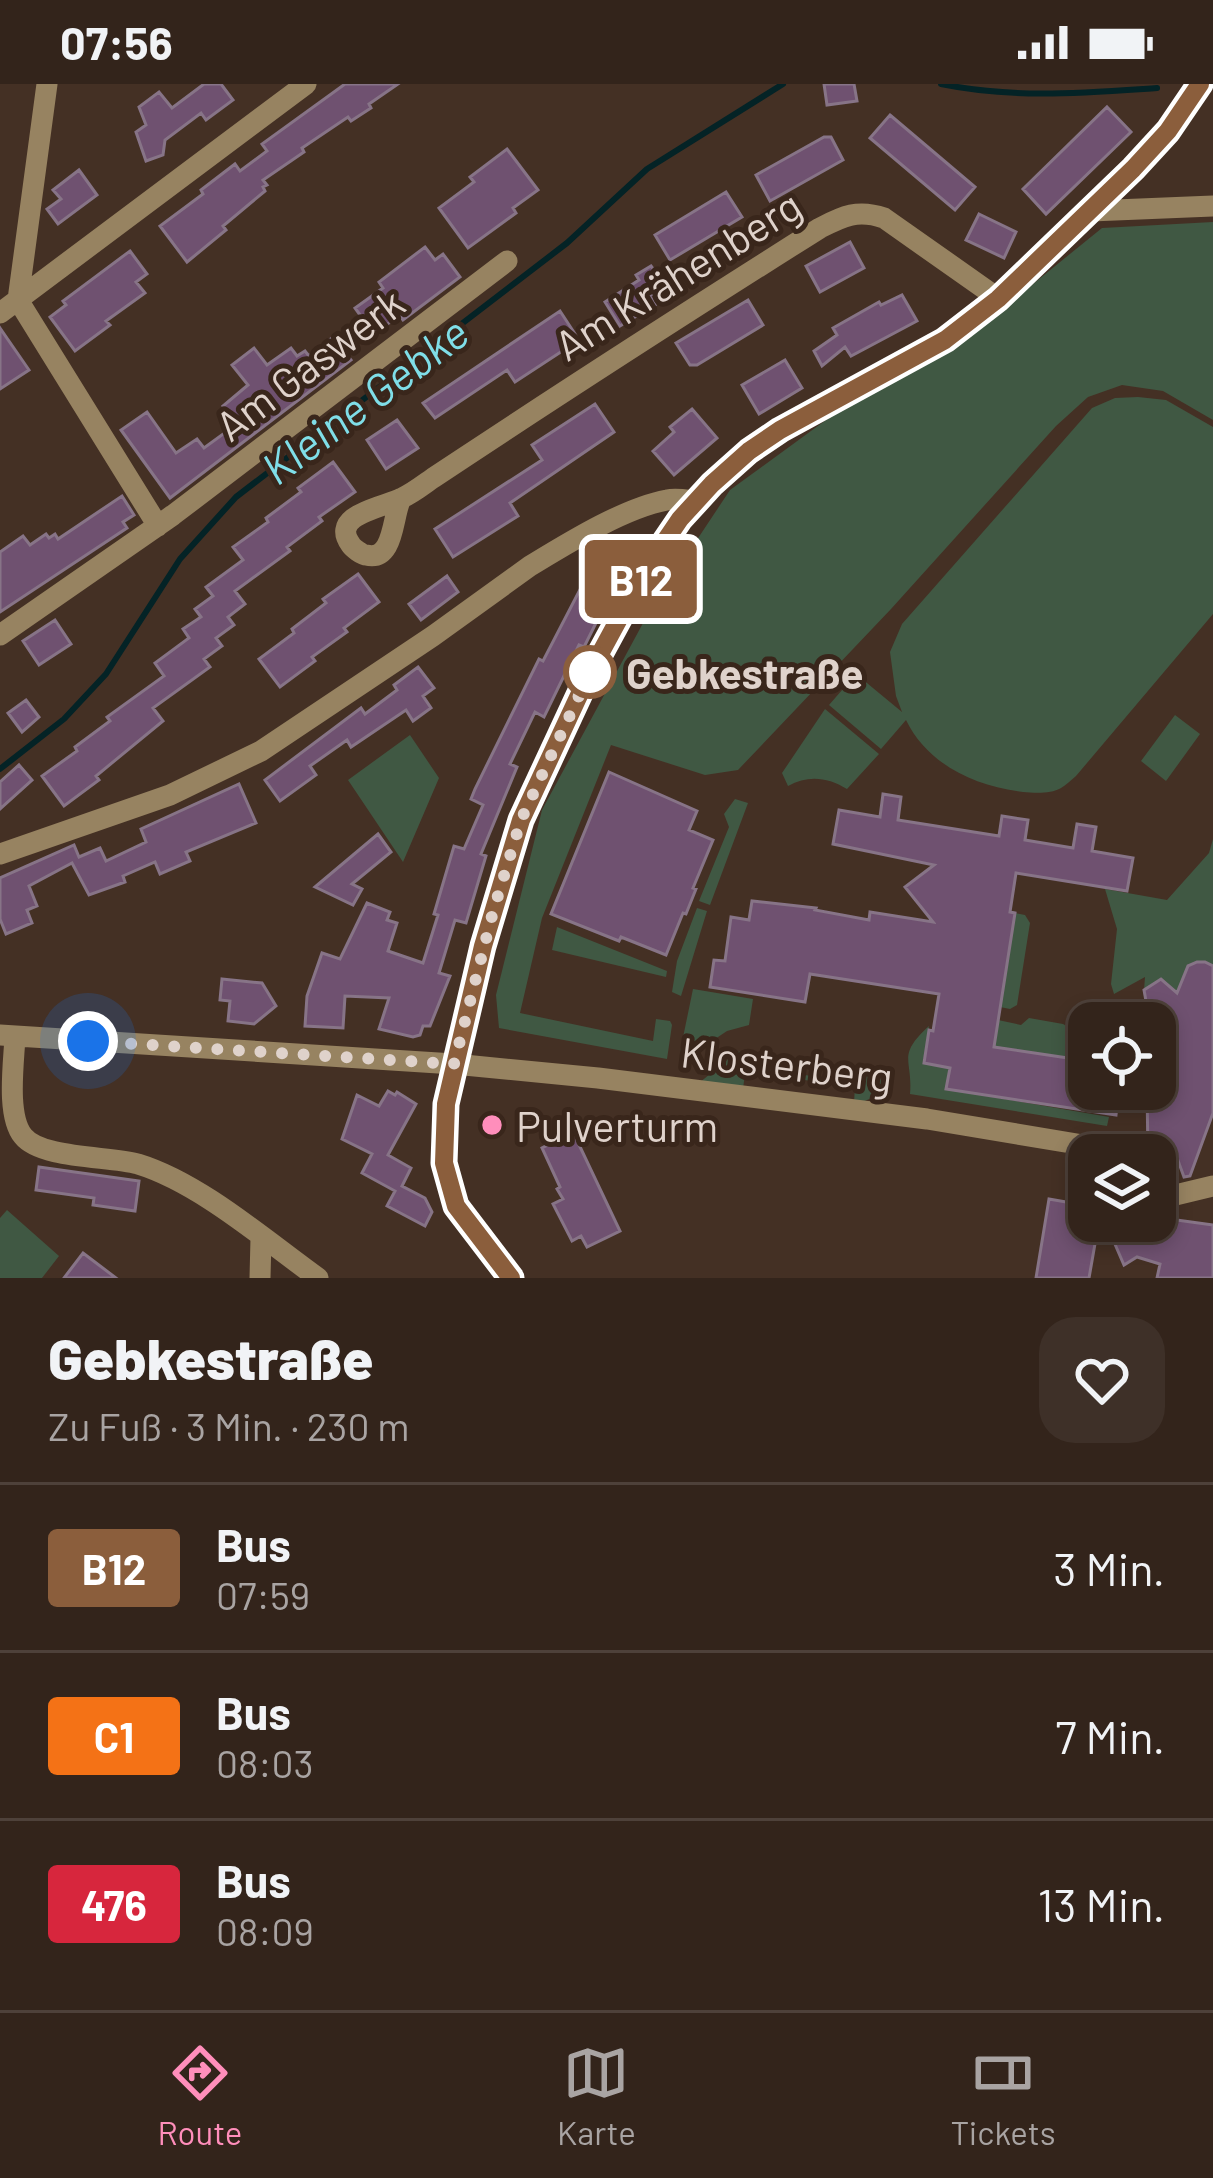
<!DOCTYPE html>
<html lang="de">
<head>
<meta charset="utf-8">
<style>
  body { margin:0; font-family:Barlow,sans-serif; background:#3e3028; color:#f1f3f6; height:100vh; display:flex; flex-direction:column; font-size:45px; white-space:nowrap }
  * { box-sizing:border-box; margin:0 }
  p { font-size:39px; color:#a9a4a3 }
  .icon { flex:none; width:66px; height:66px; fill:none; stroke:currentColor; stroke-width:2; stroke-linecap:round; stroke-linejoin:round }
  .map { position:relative; height:1194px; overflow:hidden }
  .drawer { display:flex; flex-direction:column; background:#33241b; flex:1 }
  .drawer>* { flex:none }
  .badge { padding:0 24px; border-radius:9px; font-size:42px; line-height:78px }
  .controls { position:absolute; left:1068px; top:918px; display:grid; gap:24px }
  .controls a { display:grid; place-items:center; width:108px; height:108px; border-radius:24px; background:#33241b; box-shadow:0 6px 18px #0003,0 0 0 3px #4e413a; font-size:60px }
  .you { position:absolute; width:60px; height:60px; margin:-30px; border:9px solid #fff; border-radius:50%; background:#1a73e8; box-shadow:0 0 0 18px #1a73e833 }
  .map>.badge { position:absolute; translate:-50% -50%; box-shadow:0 0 0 6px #fff }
  .round { display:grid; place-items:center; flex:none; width:126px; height:126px; border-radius:36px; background:#3e3028 }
  .head { display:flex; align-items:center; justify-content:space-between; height:204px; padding:0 48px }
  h1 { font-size:57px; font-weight:800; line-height:90px }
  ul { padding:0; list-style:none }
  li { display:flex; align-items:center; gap:36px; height:168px; padding:0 48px; border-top:3px solid #4e413a }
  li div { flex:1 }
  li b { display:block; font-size:45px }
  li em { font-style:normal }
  li .badge { min-width:132px; font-weight:700; text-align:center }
  .status { display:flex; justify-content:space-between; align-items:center; height:84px; padding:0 60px; background:#33241b; direction:ltr }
  .status svg { height:33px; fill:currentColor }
  .dock { display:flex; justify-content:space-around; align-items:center; height:168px; border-top:3px solid #4e413a; background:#33241b; font-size:33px; color:#a9a4a3 }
  .dock a { display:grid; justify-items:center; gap:6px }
  .dock .selected { color:#ff8ebb }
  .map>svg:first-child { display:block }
  .green { fill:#405843 }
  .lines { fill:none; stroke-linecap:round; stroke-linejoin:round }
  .stream { stroke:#042326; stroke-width:6 }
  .building { fill:#6f5170; stroke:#877487; stroke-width:3 }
  .minor { stroke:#978361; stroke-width:21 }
  .line-casing { stroke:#fff; stroke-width:27 }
  .line { stroke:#8b5e3c; stroke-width:18 }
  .walk { stroke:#dfd2cb; stroke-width:12; stroke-dasharray:0 21.6 }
  .stop-dot { fill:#fff; stroke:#8b5e3c; stroke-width:6 }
  .poi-dot { fill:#ff8ebb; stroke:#39261b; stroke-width:4.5 }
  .labels { text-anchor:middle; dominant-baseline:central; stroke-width:10; stroke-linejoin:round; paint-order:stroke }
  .street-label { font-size:42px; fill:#dfd2cb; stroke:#39261b }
  .stop-label { font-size:42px; font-weight:bold; fill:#dfd2cb; stroke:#39261b; text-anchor:start }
  .poi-label { font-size:42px; fill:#dfd2cb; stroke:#39261b; text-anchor:start }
  .water-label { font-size:45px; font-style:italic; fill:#7fdee8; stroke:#39261b }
</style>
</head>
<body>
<div class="status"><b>07:56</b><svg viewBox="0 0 49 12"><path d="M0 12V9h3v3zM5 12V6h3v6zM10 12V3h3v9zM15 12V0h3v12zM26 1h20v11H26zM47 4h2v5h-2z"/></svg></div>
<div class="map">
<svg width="1213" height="1194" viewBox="0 0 1213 1194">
  <rect width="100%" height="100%" fill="#443024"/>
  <!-- green -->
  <path class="green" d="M 1213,138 L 1213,336 L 1163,307 L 1122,301 L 1088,313 L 1056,342 L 891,525 L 738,686 L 705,691 L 611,661 L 542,834 L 520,929 L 653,957 L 656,935 L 670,937 L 672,941 L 667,975 L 499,944 L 496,911 L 542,726 L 649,528 L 730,406 L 852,317 L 1007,221 L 1102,144 Z
    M 1138,313 L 1166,316 L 1213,343 L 1213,530 L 1076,692 C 1071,696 1066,701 1061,704 C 1051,710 1035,709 1023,708 C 975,702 928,681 906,636 L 881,665 L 829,621 L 856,590 L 902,628 L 896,612 L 890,568 L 902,540 L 1092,324 L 1115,314 Z
    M 825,625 L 879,670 L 847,705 C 827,693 808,691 788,702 L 782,689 Z
    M 1175,631 L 1200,650 L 1166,697 L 1141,677 Z
    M 410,651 L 439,694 L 403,778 L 348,696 Z
    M 735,715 L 748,719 L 710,821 L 699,817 L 729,743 L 724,730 Z
    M 1213,755 L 1213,883 L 1205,878 L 1192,880 L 1185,887 L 1177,909 L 1161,895 L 1144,906 L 1145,893 L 1114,910 L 1111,900 L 1117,845 L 1105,805 L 1167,816 L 1209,769 Z
    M 697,824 L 707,827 L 681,912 L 672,908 L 677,877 Z
    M 1015,829 L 1025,831 L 1030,839 L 1017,921 L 1010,925 L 1000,923 Z
    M 557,843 L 667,887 L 666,893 L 552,866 Z
    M 693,905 L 753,915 L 749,941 L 727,947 L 688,973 L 680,968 Z
    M 1029,934 L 1063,940 L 1070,944 L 1068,974 L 977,960 L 998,936 L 1021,941 Z
    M 929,942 L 923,979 L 949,984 L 946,1005 L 1109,1033 L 1107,1042 L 910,1010 C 913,975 896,972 929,942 Z
    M 747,967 L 746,983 L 856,998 L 858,982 C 891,985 888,1016 854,1019 L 855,1002 L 745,989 L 743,1005 L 699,999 L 737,968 Z
    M 7,1126 L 59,1172 L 42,1194 L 0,1194 L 0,1134 Z"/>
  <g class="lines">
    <!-- stream -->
    <path class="stream" d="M 941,0 C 1015,15 1083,9 1157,4
      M 0,685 L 64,635 L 106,590 L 180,475 L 236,413 L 567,159 L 647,85 L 783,0"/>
  </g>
  <!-- building -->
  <path class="building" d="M 204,0 L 221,0 L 233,16 L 206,36 L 201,29 L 165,56 L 163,71 L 146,77 L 136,48 L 146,41 L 139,23 L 159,8 L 172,24 Z
    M 345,0 L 398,0 L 369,20 L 371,24 L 351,37 L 348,33 L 302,64 L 304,68 L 263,96 L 267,101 L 263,103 L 265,107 L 223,142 L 226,146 L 187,178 L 160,142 L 203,110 L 201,106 L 235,80 L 240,87 L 267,67 L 262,60 Z
    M 824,0 L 854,0 L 857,17 L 827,21 Z
    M 1107,23 L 1131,48 L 1046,130 L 1023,105 Z
    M 890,31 L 975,103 L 955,126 L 870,54 Z
    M 824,53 L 831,53 L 843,76 L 770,117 L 756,91 Z
    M 507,65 L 538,106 L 513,124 L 516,129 L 468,164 L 439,124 L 474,98 L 470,93 Z
    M 79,86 L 97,111 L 58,140 L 47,125 L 61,115 L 53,106 Z
    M 726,108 L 742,133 L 670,176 L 655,151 Z
    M 979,130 L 1016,148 L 1004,174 L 966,156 Z
    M 850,158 L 864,184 L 820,208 L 806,182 Z
    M 425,163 L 435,176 L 443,170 L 460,193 L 403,236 L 400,232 L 373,249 L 355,224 L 383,204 L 379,198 Z
    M 130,167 L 147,190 L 136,198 L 145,209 L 106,237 L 110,241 L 75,267 L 50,233 L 66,221 L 63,217 Z
    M 651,182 L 666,202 L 650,212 L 655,221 L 620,242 L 605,218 L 639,196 L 636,191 Z
    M 902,211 L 917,237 L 851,272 L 845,263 L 822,282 L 814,267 L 837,251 L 833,244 L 879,218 L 881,221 Z
    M 748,216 L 763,241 L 697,281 L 690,281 L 676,259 Z
    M 560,227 L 579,256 L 515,298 L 507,286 L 435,334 L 423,319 Z
    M 0,244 L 29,286 L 0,305 Z
    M 333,253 L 351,276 L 170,414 L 121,346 L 147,328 L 176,369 L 197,355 L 204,364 L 237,340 L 223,322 L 248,301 L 232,281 L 254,264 L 267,281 L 291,264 L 297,272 L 305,267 L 309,272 Z
    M 785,276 L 802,304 L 759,330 L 742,301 Z
    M 595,320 L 614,348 L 510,419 L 518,432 L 453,473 L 435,445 L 542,376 L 532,361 Z
    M 692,325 L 717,354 L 674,391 L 653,367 L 674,348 L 670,343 Z
    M 397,336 L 418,364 L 386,385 L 367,356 Z
    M 333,378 L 355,408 L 319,433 L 322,437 L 287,463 L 290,467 L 235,507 L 245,520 L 228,533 L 234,541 L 216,554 L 222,562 L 204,575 L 210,583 L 153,624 L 163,637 L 96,692 L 99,696 L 64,722 L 42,692 L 77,667 L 75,663 L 110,637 L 107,633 L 164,592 L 155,579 L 189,554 L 183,545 L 201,533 L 195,525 L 213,512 L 206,503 L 243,476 L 233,463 L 268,438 L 266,434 L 301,408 L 298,404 Z
    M 122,412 L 134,431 L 123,438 L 127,444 L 0,528 L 0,468 L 23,452 L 30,461 L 46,450 L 49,454 L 55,450 L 58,455 Z
    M 358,490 L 379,518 L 344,544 L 347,548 L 312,573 L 315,577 L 280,603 L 259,575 L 294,549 L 292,545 L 326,519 L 323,515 Z
    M 447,492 L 458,508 L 421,536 L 409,520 Z
    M 586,494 L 612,507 L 584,563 L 579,561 L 544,633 L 535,628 L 510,680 L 517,683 L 481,770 L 486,772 L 466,839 L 455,836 L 439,889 L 450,892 L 430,942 L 423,942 L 420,951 L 413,953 L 379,945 L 389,914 L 345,912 L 343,944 L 305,942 L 307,912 L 322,869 L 340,875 L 367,819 L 390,828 L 387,836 L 397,839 L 388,867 L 423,879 L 438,831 L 434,830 L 454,762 L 464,765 L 483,721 L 471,715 L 475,705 L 539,575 L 543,577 Z
    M 55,536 L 71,560 L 39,581 L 23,557 Z
    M 418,583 L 434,604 L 423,612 L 431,624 L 413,637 L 406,626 L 351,663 L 347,656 L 310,682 L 316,691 L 280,717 L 265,696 L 361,624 L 365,630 L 397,606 L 394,601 Z
    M 26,616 L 39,633 L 22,648 L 8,629 Z
    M 19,681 L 32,696 L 0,725 L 0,698 Z
    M 609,688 L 697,727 L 689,746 L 713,756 L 693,804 L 696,805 L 686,830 L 683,829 L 666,871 L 621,853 L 619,857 L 551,830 Z
    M 239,700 L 256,739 L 186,768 L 190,777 L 160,790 L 155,778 L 123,792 L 125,798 L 89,811 L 72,779 L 29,802 L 37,822 L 27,826 L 32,839 L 6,850 L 0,835 L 0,794 L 74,761 L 79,773 L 100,764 L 106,777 L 146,758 L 141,745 Z
    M 883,710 L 901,713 L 898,736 L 999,752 L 1002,732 L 1028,736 L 1025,756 L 1073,764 L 1077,740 L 1096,743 L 1092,767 L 1133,774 L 1127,807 L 1016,789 L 1010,828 L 1015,829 L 994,963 L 1068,974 L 1070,959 L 1089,962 L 1089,1005 L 1119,1005 L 1116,1031 L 946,1005 L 950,984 L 924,979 L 929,946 L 933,947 L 939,910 L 810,890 L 805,918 L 710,903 L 714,876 L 725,877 L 731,833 L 749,836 L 752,817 L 816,824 L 815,826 L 869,836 L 870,828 L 933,838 L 905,803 L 934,781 L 833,760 L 839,726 L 880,733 Z
    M 378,750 L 391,768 L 352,800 L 362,805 L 353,821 L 315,803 Z
    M 1197,878 L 1205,878 L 1213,882 L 1213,1029 L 1190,1092 L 1184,1093 L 1172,1060 L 1165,1071 L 1148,1071 L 1147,1005 L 1155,1005 L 1155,939 L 1147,935 L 1147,927 L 1140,926 L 1146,917 L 1144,906 L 1161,895 L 1177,909 L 1188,882 Z
    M 222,895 L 262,899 L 276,922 L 254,940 L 228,937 L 230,917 L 220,916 Z
    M 388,1007 L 395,1011 L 397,1008 L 416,1020 L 388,1071 L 411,1084 L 402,1102 L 425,1114 L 432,1128 L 425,1142 L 387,1122 L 395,1107 L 362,1089 L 372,1070 L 342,1055 L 357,1011 L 379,1022 Z
    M 573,1048 L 620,1147 L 587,1163 L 581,1152 L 572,1157 L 553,1120 L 563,1115 L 557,1105 L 560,1103 L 542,1064 Z
    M 39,1083 L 139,1097 L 135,1127 L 93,1121 L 94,1114 L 36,1106 Z
    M 1049,1115 L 1089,1122 L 1089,1137 L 1099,1137 L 1089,1194 L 1036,1194 Z
    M 1155,1133 L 1213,1141 L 1213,1194 L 1157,1194 L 1160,1180 L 1137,1173 L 1124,1181 L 1105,1137 L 1155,1137 Z
    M 83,1169 L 116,1194 L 64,1194 Z"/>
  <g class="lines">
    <!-- minor -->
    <path class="minor" d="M 47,0 L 18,216 L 158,442
      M 1091,127 L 1213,122
      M 0,229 L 306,0
      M 401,415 C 392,431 395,478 366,471 C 362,471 353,464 351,461 C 328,430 386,423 402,414 C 413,409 423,401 433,394 C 561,309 690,226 820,144 C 843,132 858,125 884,134 L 999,215
      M 0,551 L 173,431 L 507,177
      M 0,770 L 170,711 L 261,667 L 433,552 L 530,482 C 568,459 624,424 667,416 C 676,414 686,416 695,417
      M 0,951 L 454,980 L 598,994 L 927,1035 L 1089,1062 L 1108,1071
      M 15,952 C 14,978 6,1031 23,1052 C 41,1075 109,1072 138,1080 C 200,1099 265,1156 318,1194
      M 1155,1109 L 1163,1114 L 1213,1102
      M 260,1194 L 261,1154
      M 511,1194 C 485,1162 453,1130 445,1088 C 436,1034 454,979 467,927 C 483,863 498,797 522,735 C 548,668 582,602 617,539 C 645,488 672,439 714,398 C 773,341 852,311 922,270 C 980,237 1027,189 1075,143 C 1120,99 1168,56 1200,0"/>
  </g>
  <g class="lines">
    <defs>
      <path id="line" d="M 511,1194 L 456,1122 L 444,1079 L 446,1020 L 483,862 L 521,736 L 588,592 L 646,485 L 680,435 L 712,400 L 749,367 L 780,346 L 945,256 L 998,215 L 1133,85 L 1168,47 L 1200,0"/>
    </defs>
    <!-- line casing -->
    <use href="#line" class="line-casing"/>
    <!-- line -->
    <use href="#line" class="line"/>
    <!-- walk -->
    <path class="walk" d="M 88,957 L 454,980 L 493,828 L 521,736 L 590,588"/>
  </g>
  <!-- markers -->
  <circle class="stop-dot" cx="590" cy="588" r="24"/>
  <circle class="poi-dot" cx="492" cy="1041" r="12"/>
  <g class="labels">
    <!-- street labels -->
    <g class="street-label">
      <text transform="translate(677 190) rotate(-32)">Am Krähenberg</text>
      <text transform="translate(309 279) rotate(-37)">Am Gaswerk</text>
      <text transform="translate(787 979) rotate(7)">Klosterberg</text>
    </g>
    <!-- stop labels -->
    <g class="stop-label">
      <text x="626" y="588">Gebkestraße</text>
    </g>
    <!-- poi labels -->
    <g class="poi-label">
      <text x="516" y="1041">Pulverturm</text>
    </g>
    <!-- water labels -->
    <g class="water-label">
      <text transform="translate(364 315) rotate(-37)">Kleine Gebke</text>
    </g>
  </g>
</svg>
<div class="controls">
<a><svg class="icon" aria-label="locate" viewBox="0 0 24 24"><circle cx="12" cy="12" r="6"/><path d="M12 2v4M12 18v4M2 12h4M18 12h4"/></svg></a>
<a><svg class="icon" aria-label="layers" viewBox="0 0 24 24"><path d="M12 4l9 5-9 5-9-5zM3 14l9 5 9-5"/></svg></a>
</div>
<div class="you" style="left:88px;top:957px"></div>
<b class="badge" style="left:641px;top:495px;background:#8b5e3c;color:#fff">B12</b>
</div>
<section class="drawer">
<div class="head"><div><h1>Gebkestraße</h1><p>Zu Fuß · 3 Min. · 230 m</p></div><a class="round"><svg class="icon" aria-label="heart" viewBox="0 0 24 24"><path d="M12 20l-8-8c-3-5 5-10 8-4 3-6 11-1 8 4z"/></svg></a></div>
<ul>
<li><span class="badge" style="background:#8b5e3c;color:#fff">B12</span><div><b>Bus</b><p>07:59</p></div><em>3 Min.</em></li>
<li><span class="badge" style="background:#f47216;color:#fff">C1</span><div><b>Bus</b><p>08:03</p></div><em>7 Min.</em></li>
<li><span class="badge" style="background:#d7263d;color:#fff">476</span><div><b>Bus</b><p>08:09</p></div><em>13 Min.</em></li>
</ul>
</section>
<nav class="dock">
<a class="selected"><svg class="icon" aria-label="directions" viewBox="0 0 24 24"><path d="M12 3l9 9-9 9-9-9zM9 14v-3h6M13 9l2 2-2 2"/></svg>Route</a>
<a><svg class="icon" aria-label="map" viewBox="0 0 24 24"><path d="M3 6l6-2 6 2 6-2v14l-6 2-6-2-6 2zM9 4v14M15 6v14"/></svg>Karte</a>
<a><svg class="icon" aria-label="tickets" viewBox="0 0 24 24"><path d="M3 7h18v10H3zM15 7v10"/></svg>Tickets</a>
</nav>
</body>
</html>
